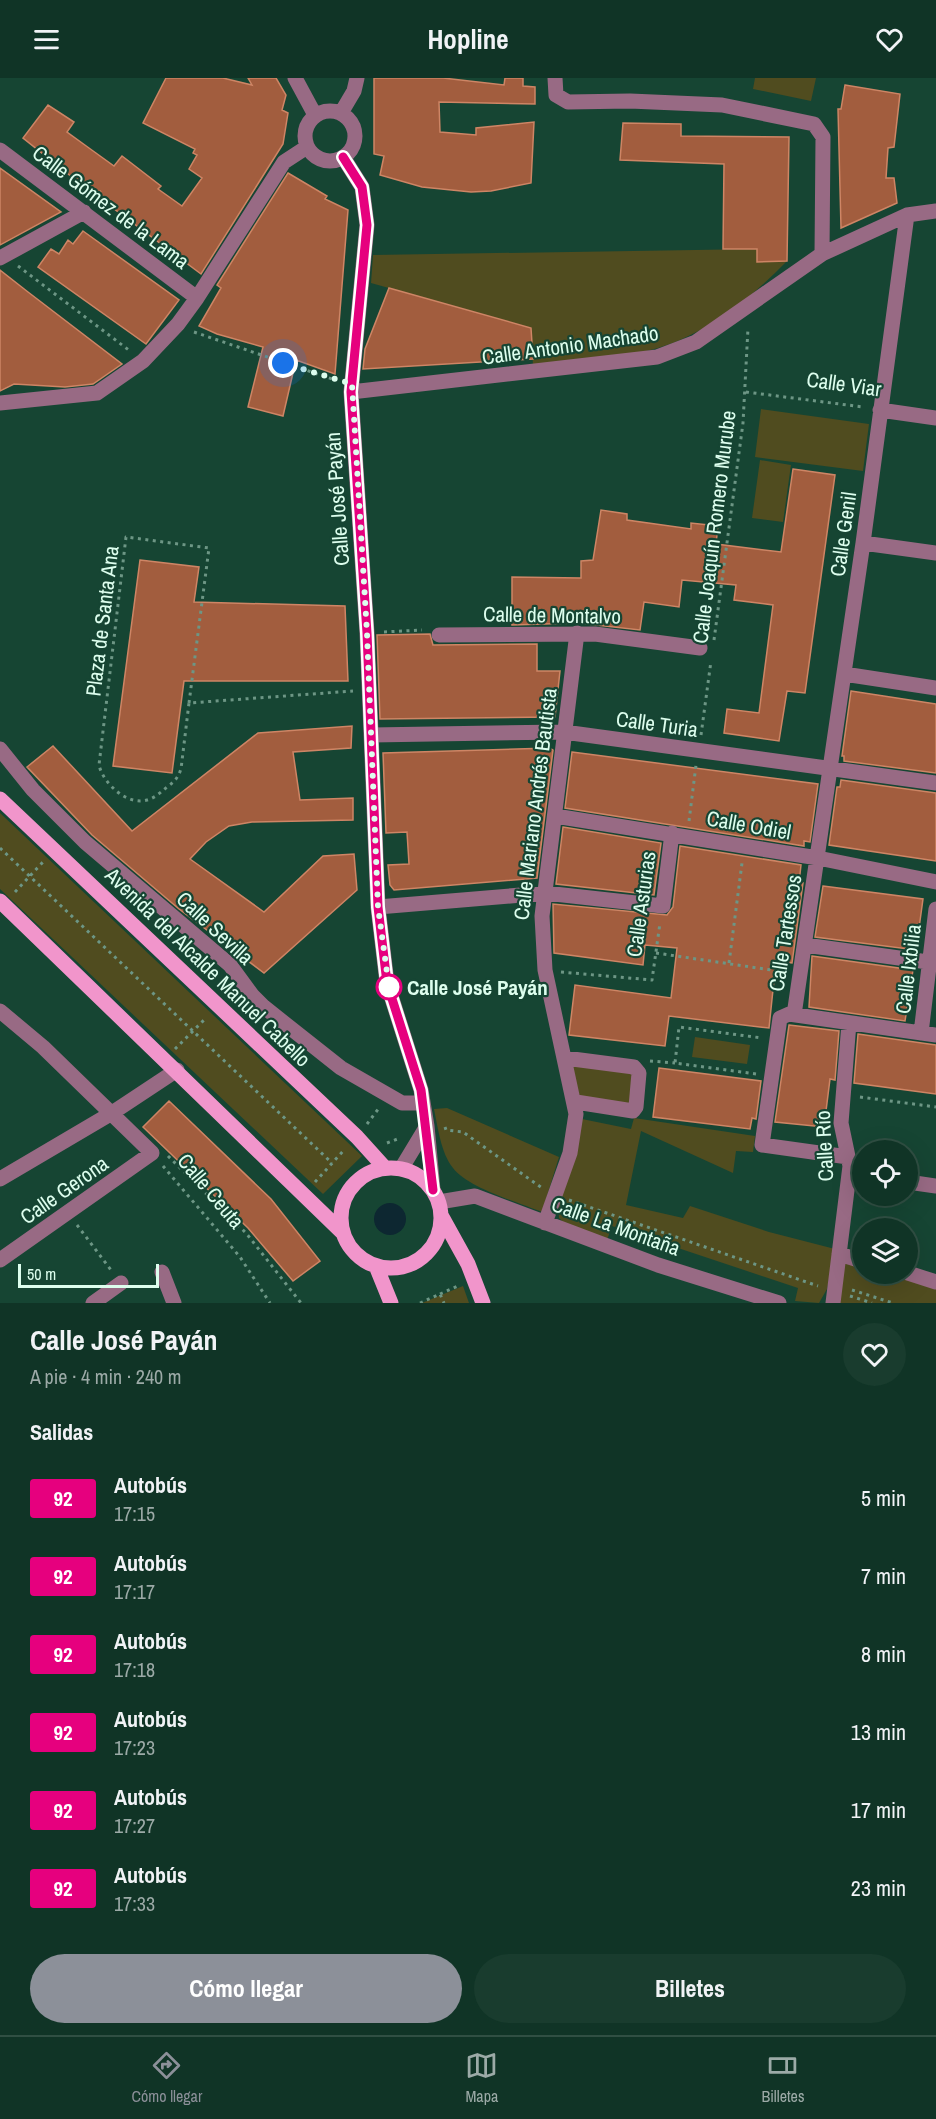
<!DOCTYPE html>
<html lang="es">
<head>
<meta charset="utf-8">
<style>
  body { margin:0; font-family:"Archivo Narrow",sans-serif; background:#193c2e; color:#f1f3f6; height:100vh; display:flex; flex-direction:column; font-size:22px; white-space:nowrap }
  * { box-sizing:border-box; margin:0 }
  p { font-size:20px; color:#9caaa7 }
  .icon { flex:none; width:33px; height:33px; fill:none; stroke:currentColor; stroke-width:2; stroke-linecap:round; stroke-linejoin:round }
  .map { position:relative; height:1225px; overflow:hidden }
  .sheet { display:flex; flex-direction:column; background:#103426; flex:1 }
  .sheet>* { flex:none }
  .badge { padding:0 12px; border-radius:4px; font-size:21px; line-height:39px }
  .controls { position:absolute; left:852px; top:1062px; display:grid; gap:12px }
  .controls a { display:grid; place-items:center; width:66px; height:66px; border-radius:50%; background:#103426; box-shadow:0 6px 24px #0002,0 0 0 2px #304f43; font-size:30px }
  .scale { position:absolute; left:18px; bottom:15px; width:141px; box-sizing:border-box; padding-left:6px; border:3px solid #ddfeee; border-top:0; font-size:16px; line-height:21px; white-space:nowrap; color:#ddfeee; -webkit-text-stroke:4px #164533; paint-order:stroke }
  .you { position:absolute; width:30px; height:30px; margin:-15px; border:4px solid #fff; border-radius:50%; background:#1a73e8; box-shadow:0 0 0 9px #1a73e833 }
  .map>.badge { position:absolute; translate:-50% -50%; box-shadow:0 0 0 3px #fff }
  h2 { padding:0 30px; font-size:22px; line-height:54px }
  .round { display:grid; place-items:center; flex:none; width:63px; height:63px; border-radius:32px; background:#193c2e }
  .head { display:flex; align-items:center; justify-content:space-between; height:102px; padding:0 30px }
  h1 { font-size:28px; font-weight:700; line-height:45px }
  .button { display:flex; gap:12px; margin-top:auto; padding:12px 30px }
  .button a { flex:1; height:69px; border-radius:36px; background:#8c9099; color:#fff; font-size:24px; font-weight:700; line-height:69px; text-align:center }
  .button a+a { background:#193c2e; color:#f1f3f6 }
  ul { padding:0; list-style:none }
  li { display:flex; align-items:center; gap:18px; height:78px; padding:0 30px }
  li div { flex:1 }
  li b { display:block; font-size:22px }
  li em { font-style:normal }
  li .badge { min-width:66px; font-weight:700; text-align:center }
  header { display:flex; justify-content:space-between; align-items:center; height:78px; padding:0 30px; background:#103426; font-size:27px; font-weight:700 }
  .tab-bar { display:flex; justify-content:space-around; align-items:center; height:84px; border-top:2px solid #304f43; background:#103426; font-size:16px; color:#9caaa7 }
  .tab-bar a { display:grid; justify-items:center; gap:3px }
  .tab-bar .on { color:#8c9099 }
  .map>svg:first-child { display:block }
  .green { fill:#504c1f }
  .water { fill:#0d2731 }
  .building { fill:#a25d3e; stroke:#ce8565; stroke-width:1.5 }
  .lines { fill:none; stroke-linecap:round; stroke-linejoin:round }
  .path { stroke:#6d9685; stroke-width:3; stroke-dasharray:3 4.5; stroke-linecap:butt }
  .minor { stroke:#986a84; stroke-width:15 }
  .major { stroke:#f195cb; stroke-width:15 }
  .line-casing { stroke:#fff; stroke-width:14 }
  .line { stroke:#e6007e; stroke-width:9 }
  .walk { stroke:#ddfeee; stroke-width:6; stroke-dasharray:0 10.8 }
  .stop-dot { fill:#fff; stroke:#e6007e; stroke-width:3 }
  .labels { text-anchor:middle; dominant-baseline:central; stroke-width:4.5; stroke-linejoin:round; paint-order:stroke }
  .street-label { font-size:21px; fill:#ddfeee; stroke:#164533 }
  .stop-label { font-size:21px; font-weight:bold; fill:#ddfeee; stroke:#164533; text-anchor:start }
</style>
</head>
<body>
<header><svg class="icon" aria-label="menu" viewBox="0 0 24 24"><path d="M4 6h16M4 12h16M4 18h16"/></svg>Hopline<svg class="icon" aria-label="heart" viewBox="0 0 24 24"><path d="M12 20l-8-8c-3-5 5-10 8-4 3-6 11-1 8 4z"/></svg></header>
<div class="map">
<svg width="936" height="1225" viewBox="0 0 936 1225">
  <rect width="100%" height="100%" fill="#164533"/>
  <!-- green -->
  <path class="green" d="M 755,0 L 816,0 L 811,23 L 753,11 Z
    M 757,171 L 757,184 L 787,183 C 751,220 708,255 658,270 C 618,282 574,283 533,288 L 531,250 L 371,205 L 373,177 Z
    M 761,331 L 869,346 L 863,393 L 755,379 Z
    M 760,382 L 791,387 L 783,444 L 752,440 Z
    M 0,735 L 362,1078 L 323,1116 L 0,811 Z
    M 695,959 L 750,967 L 747,986 L 692,979 Z
    M 571,985 L 633,993 L 630,1030 L 580,1020 Z
    M 447,1030 L 559,1079 L 542,1134 C 518,1124 468,1110 453,1090 C 441,1075 438,1050 434,1031 Z
    M 634,1040 L 755,1058 L 753,1074 L 736,1073 L 733,1095 L 641,1053 L 626,1127 L 683,1140 L 690,1128 L 769,1154 L 835,1171 L 827,1211 L 819,1225 L 795,1223 L 798,1210 L 612,1148 L 607,1162 L 564,1145 L 559,1140 L 558,1127 L 582,1041 L 631,1051 Z
    M 842,1181 L 862,1188 L 862,1196 L 888,1196 L 936,1211 L 936,1225 L 836,1225 Z
    M 463,1208 L 469,1225 L 422,1225 Z"/>
  <!-- water -->
  <path class="water" d="M374 1141a16 16 0 1 1 32 0a16 16 0 1 1-32 0Z"/>
  <!-- building -->
  <path class="building" d="M 166,0 L 223,0 L 252,7 L 248,0 L 276,0 L 286,17 L 282,32 L 288,35 L 283,66 L 201,196 L 97,118 L 101,113 L 88,120 L 92,115 L 23,60 L 48,27 L 74,44 L 67,54 L 89,70 L 114,88 L 122,78 L 161,108 L 158,111 L 182,128 L 202,100 L 189,91 L 197,77 L 193,75 L 195,71 L 143,45 Z
    M 374,0 L 443,0 L 504,7 L 505,0 L 523,0 L 523,8 L 535,9 L 535,26 L 439,24 L 440,54 L 476,57 L 476,50 L 534,44 L 531,105 L 491,113 L 471,114 L 422,109 L 380,97 L 384,78 L 374,76 Z
    M 845,7 L 900,16 L 894,69 L 888,70 L 886,100 L 894,100 L 897,125 L 841,150 L 838,31 L 841,31 Z
    M 623,45 L 681,46 L 681,58 L 789,59 L 787,183 L 757,184 L 757,171 L 723,171 L 724,86 L 620,82 Z
    M 0,90 L 61,134 L 0,167 Z
    M 288,95 L 327,118 L 325,121 L 348,132 L 335,296 L 296,282 L 283,338 L 248,329 L 263,269 L 217,256 L 199,248 L 221,210 L 217,207 Z
    M 83,153 L 179,222 L 146,266 L 38,189 L 51,171 L 59,176 L 68,162 L 73,166 Z
    M 0,192 L 28,214 L 122,286 L 93,306 L 65,309 L 14,306 L 0,313 Z
    M 389,210 L 531,250 L 533,281 L 363,291 L 365,271 Z
    M 793,391 L 835,397 L 805,615 L 787,613 L 779,663 L 724,655 L 727,631 L 759,635 L 773,527 L 734,522 L 736,507 L 682,502 L 679,529 L 644,524 L 640,552 L 578,545 L 512,547 L 512,499 L 581,500 L 581,483 L 593,482 L 601,432 L 627,436 L 627,442 L 691,451 L 691,445 L 718,448 L 716,466 L 781,474 Z
    M 140,482 L 199,489 L 194,524 L 345,528 L 348,603 L 184,603 L 172,695 L 113,688 Z
    M 430,556 L 433,567 L 537,566 L 537,593 L 560,593 L 555,639 L 380,641 L 377,557 Z
    M 851,613 L 936,626 L 936,695 L 844,683 L 844,678 L 842,678 Z
    M 352,648 L 351,670 L 293,674 L 300,722 L 353,720 L 353,742 L 252,744 L 229,748 L 206,764 L 190,781 L 264,834 L 323,778 L 354,776 L 357,812 L 264,895 L 179,831 L 92,757 L 27,689 L 53,668 L 132,753 L 258,655 Z
    M 550,670 L 553,672 L 537,800 L 394,812 L 390,807 L 388,787 L 409,786 L 407,754 L 386,755 L 383,675 Z
    M 572,674 L 818,706 L 810,764 L 804,763 L 804,768 L 565,730 Z
    M 841,702 L 936,715 L 936,783 L 829,767 L 837,709 L 840,709 Z
    M 563,749 L 661,765 L 654,817 L 556,806 Z
    M 680,768 L 801,787 L 799,805 L 803,805 L 792,885 L 776,883 L 769,950 L 669,938 L 665,968 L 569,957 L 575,907 L 671,920 L 677,870 L 645,867 L 643,887 L 554,875 L 553,826 L 667,837 L 673,829 Z
    M 823,808 L 923,821 L 916,872 L 815,859 Z
    M 812,878 L 913,892 L 905,943 L 809,929 Z
    M 789,947 L 839,953 L 835,1002 L 830,1001 L 824,1049 L 775,1044 Z
    M 858,956 L 936,967 L 936,1016 L 854,1005 Z
    M 659,990 L 761,1003 L 756,1041 L 752,1040 L 750,1051 L 653,1039 Z
    M 169,1023 L 271,1121 L 320,1183 L 293,1203 L 248,1150 L 143,1049 Z"/>
  <g class="lines">
    <!-- path -->
    <path class="path" d="M 18,188 L 130,273
      M 194,254 L 335,302
      M 746,314 L 863,329
      M 384,554 L 422,552
      M 714,562 L 743,345 L 748,250
      M 189,625 L 209,470 L 126,459 L 99,687 C 103,705 127,728 147,722 C 155,720 161,714 167,709 C 174,704 178,700 181,691 L 189,625 L 353,613
      M 701,657 L 711,583
      M 689,743 L 696,687
      M 0,770 L 332,1085
      M 15,814 L 43,784
      M 656,875 L 785,894
      M 729,885 L 742,785
      M 561,894 L 652,902 L 660,845
      M 175,971 L 206,940
      M 650,983 L 675,985
      M 756,996 L 675,985 L 679,949 L 762,960
      M 860,1019 L 936,1029
      M 367,1046 L 379,1030
      M 445,1049 L 446,1052 L 463,1054 L 542,1110
      M 387,1065 L 400,1060
      M 168,1078 L 246,1155 L 301,1225
      M 163,1088 L 240,1179 L 270,1225
      M 315,1104 L 345,1071
      M 569,1122 L 818,1208
      M 77,1147 L 111,1192
      M 852,1212 L 893,1225
      M 440,1216 L 458,1208
      M 850,1218 L 872,1225
      M 420,1225 L 440,1216 L 444,1225"/>
    <!-- minor -->
    <path class="minor" d="M 295,0 L 315,37
      M 555,0 L 556,17 L 568,24 L 630,23 L 722,27 L 814,46 L 823,59 L 822,176
      M305 58a25 25 0 1 1 50 0a25 25 0 1 1-50 0Z
      M 341,35 L 354,13 L 357,0
      M 0,72 L 197,220
      M 343,79 L 362,109 L 367,147 L 351,314 L 367,555 L 378,829 L 387,905 L 421,1012 L 427,1048 L 433,1112
      M 0,180 L 84,134
      M 351,314 L 657,279 L 696,264 L 822,176 L 907,137 L 936,133
      M 0,325 L 97,315 L 143,283 L 178,246 L 197,220 L 284,84 L 307,69
      M 880,332 L 936,340
      M 863,465 L 936,475
      M 439,557 L 595,556 L 700,570
      M 844,596 L 936,610
      M 371,657 L 564,654 L 936,705
      M 0,671 L 33,712 L 85,764 L 230,887 L 252,917 L 264,929 L 341,990 L 402,1025 L 423,1025
      M 555,738 L 818,780 L 936,804
      M 378,829 L 545,815 L 663,828 L 672,755
      M 805,867 L 928,884
      M 0,933 L 43,969 L 152,1075 L 0,1182
      M 794,937 L 863,465 L 907,137
      M 921,955 L 936,831
      M 565,980 L 634,989 L 639,995 L 636,1029 L 633,1033 L 576,1024
      M 848,1079 L 762,1067 L 780,940 L 789,936 L 936,957
      M 401,1091 L 427,1048
      M 0,1101 L 112,1035 L 177,992
      M 908,1104 L 936,1108
      M 439,1124 L 475,1118 L 658,1187 L 779,1225
      M 545,1145 L 570,1075 L 576,1036 L 545,892 L 542,838 L 577,555
      M 839,1176 L 862,1183
      M 162,1194 L 174,1225
      M 908,1195 L 936,1204
      M 93,1225 L 121,1205
      M 833,1225 L 850,1088 L 841,1045 L 849,945"/>
    <!-- major -->
    <path class="major" d="M 0,721 L 357,1059 L 385,1090
      M 0,823 L 342,1154
      M341 1140a50 50 0 1 1 100 0a50 50 0 1 1-100 0Z
      M 442,1139 L 468,1186 L 483,1225
      M 376,1188 L 391,1225"/>
  </g>
  <g class="lines">
    <defs>
      <path id="line" d="M 343,79 L 362,109 L 367,147 L 351,314 L 367,555 L 378,829 L 387,905 L 421,1012 L 433,1112"/>
    </defs>
    <!-- line casing -->
    <use href="#line" class="line-casing"/>
    <!-- line -->
    <use href="#line" class="line"/>
    <!-- walk -->
    <path class="walk" d="M 283,285 L 352,306 L 367,555 L 378,829 L 389,909"/>
  </g>
  <!-- markers -->
  <circle class="stop-dot" cx="389" cy="909" r="12"/>
  <g class="labels">
    <!-- street labels -->
    <g class="street-label">
      <text transform="translate(111 129) rotate(37)">Calle Gómez de la Lama</text>
      <text transform="translate(570 267) rotate(-8)">Calle Antonio Machado</text>
      <text transform="translate(844 306) rotate(8)">Calle Viar</text>
      <text transform="translate(337 421) rotate(-94)">Calle José Payán</text>
      <text transform="translate(714 449) rotate(-83)">Calle Joaquín Romero Murube</text>
      <text transform="translate(843 456) rotate(-82)">Calle Genil</text>
      <text transform="translate(552 537) rotate(1)">Calle de Montalvo</text>
      <text transform="translate(102 543) rotate(-83)">Plaza de Santa Ana</text>
      <text transform="translate(657 646) rotate(8)">Calle Turia</text>
      <text transform="translate(535 726) rotate(-83)">Calle Mariano Andrés Bautista</text>
      <text transform="translate(749 747) rotate(10)">Calle Odiel</text>
      <text transform="translate(641 826) rotate(-82)">Calle Asturias</text>
      <text transform="translate(215 850) rotate(43)">Calle Sevilla</text>
      <text transform="translate(785 855) rotate(-81)">Calle Tartessos</text>
      <text transform="translate(208 889) rotate(44)">Avenida del Alcalde Manuel Cabello</text>
      <text transform="translate(908 891) rotate(-83)">Calle Ixbilia</text>
      <text transform="translate(824 1068) rotate(-93)">Calle Río</text>
      <text transform="translate(64 1112) rotate(-35)">Calle Gerona</text>
      <text transform="translate(211 1113) rotate(50)">Calle Ceuta</text>
      <text transform="translate(616 1148) rotate(20)">Calle La Montaña</text>
    </g>
    <!-- stop labels -->
    <g class="stop-label">
      <text x="407" y="909">Calle José Payán</text>
    </g>
  </g>
</svg>
<div class="controls">
<a><svg class="icon" aria-label="locate" viewBox="0 0 24 24"><circle cx="12" cy="12" r="6"/><path d="M12 2v4M12 18v4M2 12h4M18 12h4"/></svg></a>
<a><svg class="icon" aria-label="layers" viewBox="0 0 24 24"><path d="M12 4l9 5-9 5-9-5zM3 14l9 5 9-5"/></svg></a>
</div>
<div class="scale">50 m</div>
<div class="you" style="left:283px;top:285px"></div>
</div>
<section class="sheet">
<div class="head"><div><h1>Calle José Payán</h1><p>A pie · 4 min · 240 m</p></div><a class="round"><svg class="icon" aria-label="heart" viewBox="0 0 24 24"><path d="M12 20l-8-8c-3-5 5-10 8-4 3-6 11-1 8 4z"/></svg></a></div>
<h2>Salidas</h2>
<ul>
<li><span class="badge" style="background:#e6007e;color:#fff">92</span><div><b>Autobús</b><p>17:15</p></div><em>5 min</em></li>
<li><span class="badge" style="background:#e6007e;color:#fff">92</span><div><b>Autobús</b><p>17:17</p></div><em>7 min</em></li>
<li><span class="badge" style="background:#e6007e;color:#fff">92</span><div><b>Autobús</b><p>17:18</p></div><em>8 min</em></li>
<li><span class="badge" style="background:#e6007e;color:#fff">92</span><div><b>Autobús</b><p>17:23</p></div><em>13 min</em></li>
<li><span class="badge" style="background:#e6007e;color:#fff">92</span><div><b>Autobús</b><p>17:27</p></div><em>17 min</em></li>
<li><span class="badge" style="background:#e6007e;color:#fff">92</span><div><b>Autobús</b><p>17:33</p></div><em>23 min</em></li>
</ul>
<div class="button"><a>Cómo llegar</a><a>Billetes</a></div>
</section>
<nav class="tab-bar">
<a class="on"><svg class="icon" aria-label="directions" viewBox="0 0 24 24"><path d="M12 3l9 9-9 9-9-9zM9 14v-3h6M13 9l2 2-2 2"/></svg>Cómo llegar</a>
<a><svg class="icon" aria-label="map" viewBox="0 0 24 24"><path d="M3 6l6-2 6 2 6-2v14l-6 2-6-2-6 2zM9 4v14M15 6v14"/></svg>Mapa</a>
<a><svg class="icon" aria-label="tickets" viewBox="0 0 24 24"><path d="M3 7h18v10H3zM15 7v10"/></svg>Billetes</a>
</nav>
</body>
</html>
